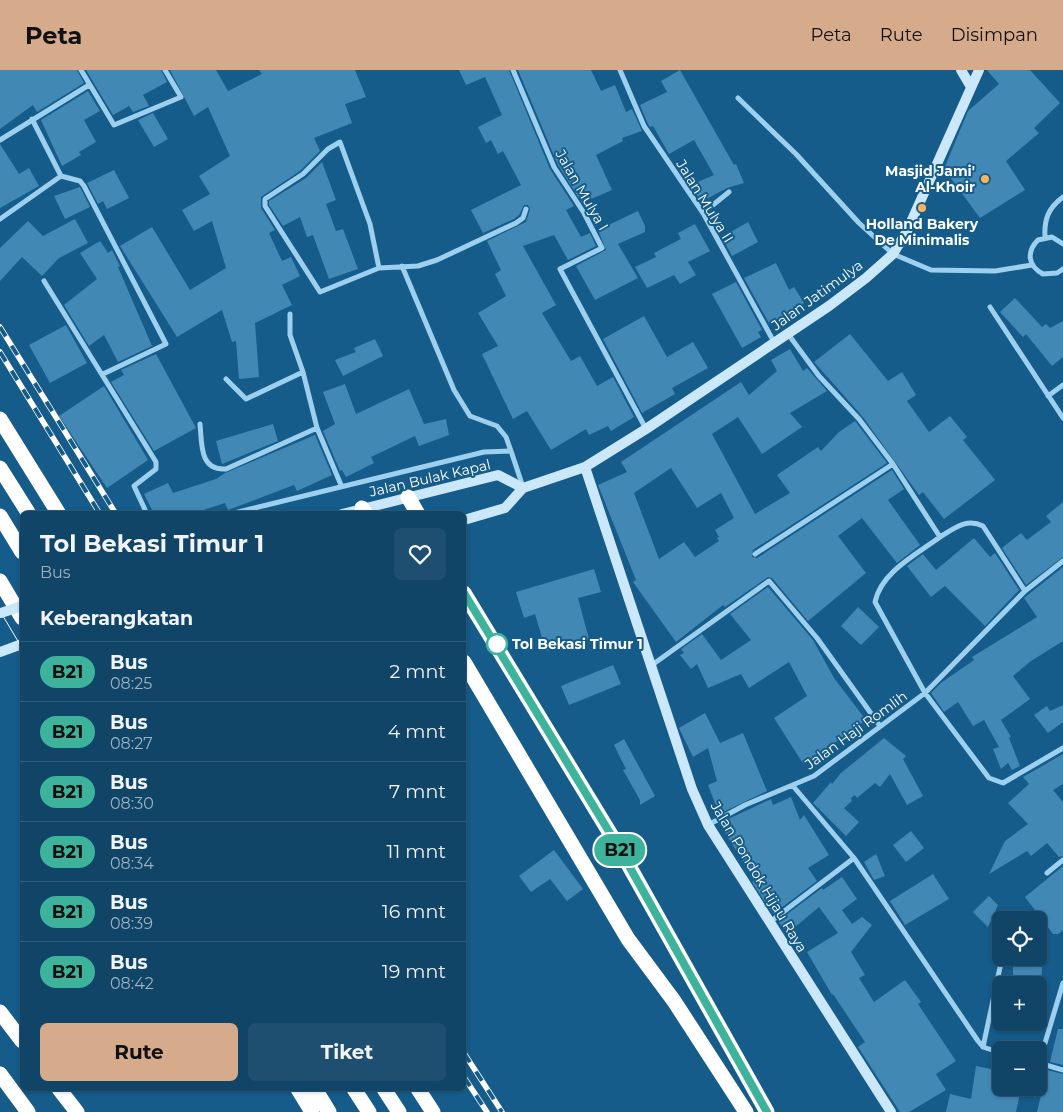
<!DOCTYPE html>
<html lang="id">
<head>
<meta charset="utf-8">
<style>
  body { margin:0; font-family:Montserrat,sans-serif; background:#1e4f71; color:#f1f3f6; height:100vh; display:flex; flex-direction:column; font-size:19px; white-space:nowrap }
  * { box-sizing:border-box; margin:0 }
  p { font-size:16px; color:#9cb1c0 }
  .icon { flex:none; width:28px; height:28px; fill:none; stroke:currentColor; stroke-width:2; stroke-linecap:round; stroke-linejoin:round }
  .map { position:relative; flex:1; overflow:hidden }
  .details { position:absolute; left:20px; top:441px; width:446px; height:580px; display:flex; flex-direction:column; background:#104568; border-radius:8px; box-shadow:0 1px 4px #0004,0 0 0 1px #305d7c }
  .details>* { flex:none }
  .badge { padding:0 10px; border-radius:16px; font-size:18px; line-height:32px }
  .buttons { position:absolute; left:992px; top:841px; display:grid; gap:10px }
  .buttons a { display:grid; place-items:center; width:55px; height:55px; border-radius:8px; background:#104568; box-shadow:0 1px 4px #0004,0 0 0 1px #305d7c; font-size:25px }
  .map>.badge { position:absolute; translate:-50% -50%; box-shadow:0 0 0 2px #fff }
  h2 { padding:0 20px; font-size:19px; line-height:45px }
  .round { display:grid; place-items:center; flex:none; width:52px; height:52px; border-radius:8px; background:#1e4f71 }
  .summary { display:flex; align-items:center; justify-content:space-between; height:85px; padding:0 20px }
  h1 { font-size:24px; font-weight:700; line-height:38px }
  .button { display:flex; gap:10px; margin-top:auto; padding:10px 20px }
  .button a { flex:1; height:58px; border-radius:8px; background:#d6ab8b; color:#111; font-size:20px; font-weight:700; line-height:58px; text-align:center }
  .button a+a { background:#1e4f71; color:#f1f3f6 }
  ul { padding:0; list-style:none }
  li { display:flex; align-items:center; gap:15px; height:60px; padding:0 20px; border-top:1px solid #305d7c }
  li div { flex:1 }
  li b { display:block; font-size:19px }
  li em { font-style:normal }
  li .badge { min-width:55px; font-weight:700; text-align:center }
  header { display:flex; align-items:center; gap:30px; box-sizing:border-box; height:70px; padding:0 25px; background:#d6ab8b; color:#111 }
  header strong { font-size:24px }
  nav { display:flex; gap:28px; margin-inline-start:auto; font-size:18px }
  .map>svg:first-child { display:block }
  .building { fill:#4288b5; fill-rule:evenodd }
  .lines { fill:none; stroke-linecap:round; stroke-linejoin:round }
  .street { stroke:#9dd0ef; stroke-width:5 }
  .secondary { stroke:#cbe7fa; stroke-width:10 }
  .highway { stroke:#fff; stroke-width:15 }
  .tram { stroke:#fff; stroke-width:1 }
  .rail-casing { stroke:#fff; stroke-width:5.5 }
  .rail { stroke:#155c8a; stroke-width:4; stroke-dasharray:11; stroke-linecap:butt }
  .secondary-bridge { stroke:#cbe7fa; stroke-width:10 }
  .line-casing { stroke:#fff; stroke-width:11 }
  .line { stroke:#3eb39c; stroke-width:8 }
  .poi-dot { fill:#ffb45b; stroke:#155c8a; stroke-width:2 }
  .stop-dot { fill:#fff; stroke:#3eb39c; stroke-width:2.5 }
  .labels { text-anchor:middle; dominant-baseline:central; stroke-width:4; stroke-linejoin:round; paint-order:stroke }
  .poi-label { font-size:14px; font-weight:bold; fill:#fff; stroke:#155c8a; text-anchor:end }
  .street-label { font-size:14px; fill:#fff; stroke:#155c8a }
  .stop-label { font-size:14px; font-weight:bold; fill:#fff; stroke:#155c8a; text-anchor:start }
</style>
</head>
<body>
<header>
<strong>Peta</strong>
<nav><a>Peta</a><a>Rute</a><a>Disimpan</a></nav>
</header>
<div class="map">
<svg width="1063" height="1042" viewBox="0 0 1063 1042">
  <rect width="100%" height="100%" fill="#155c8a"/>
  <!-- building -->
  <path class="building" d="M 0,0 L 77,0 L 84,13 L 37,42 L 33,35 L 0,59 Z
    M 86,0 L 161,0 L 167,12 L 143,25 L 149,36 L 133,42 L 129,36 L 113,45 Z
    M 170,0 L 216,0 L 228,21 L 262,4 L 259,0 L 355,0 L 366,27 L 345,34 L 352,53 L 314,68 L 320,81 L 300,101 L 261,127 L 261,138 L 275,160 L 269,163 L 282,191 L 291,187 L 300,206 L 282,215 L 292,235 L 255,253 L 259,307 L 239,309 L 236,271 L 232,272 L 222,240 L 177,267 L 120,176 L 152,157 L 190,220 L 226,198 L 212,151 L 194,161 L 182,140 L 210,124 L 199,106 L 230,86 L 208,37 L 194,46 Z
    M 459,0 L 509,0 L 550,99 L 574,136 L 566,140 L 581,167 L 590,163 L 596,176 L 568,190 L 554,165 L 523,176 L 556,235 L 542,243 L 571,291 L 580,286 L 597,316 L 613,307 L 634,347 L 611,361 L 608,356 L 589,365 L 586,359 L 551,380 L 527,341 L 513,349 L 482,284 L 498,276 L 478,243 L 506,226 L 495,204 L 501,200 L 487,171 L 526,152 L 530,139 L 528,135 L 524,135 L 519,145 L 514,149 L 483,163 L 471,140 L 521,115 L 503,81 L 498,84 L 491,70 L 486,73 L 478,57 L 502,45 L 485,7 L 466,15 Z
    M 518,0 L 591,0 L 601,21 L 615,15 L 626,42 L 632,39 L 642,61 L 622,68 L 623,71 L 596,85 L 612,120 L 582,133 L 558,95 Z
    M 680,0 L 734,95 L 736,94 L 744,113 L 727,118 L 701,132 L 691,115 L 714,105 L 694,70 L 669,84 L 653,56 L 650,57 L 648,54 L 640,35 L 667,22 L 661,11 Z
    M 987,0 L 1030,0 L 1060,33 L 1034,58 L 1039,63 L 1006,91 L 1025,120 L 980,148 L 944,99 L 968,41 L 999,14 Z
    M 88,21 L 100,41 L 84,50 L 96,72 L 79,82 L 81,85 L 62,96 L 41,50 Z
    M 153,43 L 168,69 L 154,77 L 138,50 Z
    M 0,74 L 19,104 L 29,98 L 39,116 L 0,138 Z
    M 322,92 L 336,130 L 326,134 L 336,161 L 343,159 L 358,199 L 329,209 L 313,165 L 307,167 L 300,147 L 283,156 L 269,135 L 269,131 L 306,108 Z
    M 114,100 L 129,128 L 107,139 L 103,131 L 98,134 L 87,113 Z
    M 80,117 L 90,137 L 65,149 L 54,126 Z
    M 638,141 L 645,156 L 645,162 L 618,174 L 638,208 L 595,230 L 576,196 L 606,180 L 598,160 Z
    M 75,149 L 88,173 L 59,188 L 42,206 L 22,187 L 0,211 L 0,178 L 28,151 L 43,166 Z
    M 748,152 L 758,172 L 732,186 L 722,167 Z
    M 695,154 L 710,181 L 688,192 L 696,205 L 680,214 L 674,205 L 647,218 L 635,197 L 656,187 L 654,183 L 681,169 L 678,163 Z
    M 100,171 L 108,183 L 112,180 L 120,196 L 118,197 L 152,276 L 118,292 L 104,265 L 89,276 L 64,235 L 97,209 L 80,183 Z
    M 776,193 L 789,220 L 794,217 L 804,233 L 770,255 L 744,208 Z
    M 736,212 L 762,260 L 758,262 L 761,267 L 742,278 L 712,224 Z
    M 1015,228 L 1042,257 L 1046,254 L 1050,258 L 1063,251 L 1063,287 L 1052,296 L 1026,264 L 1023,267 L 1000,242 Z
    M 644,246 L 667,287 L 693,272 L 708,298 L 672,318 L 675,324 L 642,343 L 603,269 Z
    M 66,255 L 87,293 L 50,313 L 29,275 Z
    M 850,264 L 888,311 L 902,302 L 916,325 L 907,331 L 929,362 L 950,346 L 967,367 L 963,370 L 995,410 L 944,449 L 923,422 L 919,425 L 862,346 L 814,292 Z
    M 375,269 L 383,286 L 343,306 L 335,290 L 356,282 L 354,278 Z
    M 790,279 L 803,301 L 807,298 L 827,321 L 790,343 L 802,357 L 762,384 L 738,347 L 712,364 L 755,444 L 790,423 L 777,405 L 818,377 L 821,381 L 839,362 L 855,351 L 887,393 L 753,480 L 752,487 L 757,488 L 892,400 L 904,419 L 888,430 L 920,475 L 897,493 L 862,448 L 838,466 L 866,503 L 808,551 L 772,508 L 768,507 L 725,537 L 723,535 L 676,572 L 633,512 L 636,510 L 598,415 L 627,402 L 621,392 L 741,312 L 749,325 L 777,301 L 771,290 ZM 671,398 L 697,438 L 721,423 L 734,448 L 715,460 L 719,467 L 717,468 L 719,471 L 695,487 L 684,472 L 659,489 L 634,423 Z
    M 156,284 L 196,358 L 154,381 L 111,312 L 124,305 L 121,300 Z
    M 345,314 L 356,344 L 409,319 L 424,354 L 446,349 L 449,365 L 419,376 L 415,366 L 371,387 L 374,393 L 346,407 L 342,400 L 340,401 L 323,361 L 335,354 L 323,322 Z
    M 104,316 L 148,390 L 107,418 L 59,346 Z
    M 273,354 L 278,371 L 222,394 L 216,371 Z
    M 315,365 L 332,405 L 297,421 L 294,415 L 228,440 L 225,433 L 191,444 L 154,444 L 144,424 L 168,413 L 173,423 L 216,409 L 225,403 Z
    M 1063,432 L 1063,487 L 1026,515 L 1002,478 L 1021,463 L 1027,470 L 1051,452 L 1046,446 Z
    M 974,468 L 990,487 L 995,483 L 1019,520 L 985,556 L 945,516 L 931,527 L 907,496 L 923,484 L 936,500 Z
    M 1063,497 L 1063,571 L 1031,591 L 1013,606 L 1030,629 L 1001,650 L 1011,667 L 1009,668 L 1020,696 L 1012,700 L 1008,693 L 1001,699 L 993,679 L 999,677 L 984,650 L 973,656 L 958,632 L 944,642 L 931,623 L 941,613 L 974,590 L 972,587 L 1037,547 L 1024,528 Z
    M 594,499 L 601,522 L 578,528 L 589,569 L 546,581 L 535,544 L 524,548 L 516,522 Z
    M 768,517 L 813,570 L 834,608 L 866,650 L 804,695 L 774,648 L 807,626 L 789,592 L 749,618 L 741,604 L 708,618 L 697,594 L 691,599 L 680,585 L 684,583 L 681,579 L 702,564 L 721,590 L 751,570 L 730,544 Z
    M 858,537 L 879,557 L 861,575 L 841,556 Z
    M 613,595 L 621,614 L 569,635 L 561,616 Z
    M 1063,635 L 1063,652 L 1048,663 L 1034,645 L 1047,636 L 1050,641 Z
    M 705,643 L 720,673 L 743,663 L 767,721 L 719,744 L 708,715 L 717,711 L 708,678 L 693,687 L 679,658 Z
    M 884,668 L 906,686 L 903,689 L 923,726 L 907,735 L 890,704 L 880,717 L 875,713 L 857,728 L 855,725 L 851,728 L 852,731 L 844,738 L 859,752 L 846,766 L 813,733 L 831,712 L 832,714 L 841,703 Z
    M 624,669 L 655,726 L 640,735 L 640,730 L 623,700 L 626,699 L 614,675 Z
    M 1063,684 L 1063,714 L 1053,720 L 1063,732 L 1063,786 L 1059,787 L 1047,773 L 1031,786 L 1027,781 L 989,804 L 1005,771 L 1028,754 L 1008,733 L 1029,714 L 1023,707 Z
    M 791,727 L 800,750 L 804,745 L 829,785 L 808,798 L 817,811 L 773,844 L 752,812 L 755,810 L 723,760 L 725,759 L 722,752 L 771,729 L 773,735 Z
    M 911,761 L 924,778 L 906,792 L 893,775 Z
    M 554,780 L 583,819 L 567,831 L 550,809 L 531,822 L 519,806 Z
    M 876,784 L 885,806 L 874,810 L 864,792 Z
    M 1063,796 L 1063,860 L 1058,864 L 1053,864 L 1025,827 Z
    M 933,804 L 949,829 L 905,855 L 890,831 Z
    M 842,807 L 857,829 L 842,840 L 852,854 L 862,847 L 872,855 L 851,882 L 865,905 L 859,908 L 874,932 L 905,910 L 921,932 L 918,934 L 956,991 L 936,1004 L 946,1020 L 909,1042 L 900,1042 L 869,994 L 858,977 L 865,972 L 833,924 L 832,925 L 807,882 L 838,863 L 819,837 L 788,863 L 778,851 L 822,818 L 823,820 Z
    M 989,826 L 998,835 L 988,857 L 973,842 Z
    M 1013,896 L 1042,897 L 1041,915 L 1013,915 Z
    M 1058,959 L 1063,959 L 1063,995 L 1050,992 Z
    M 976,996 L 1000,1001 L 998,1018 L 1021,1018 L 1016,1042 L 946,1042 L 950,1024 L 971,1029 Z
    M 1047,1000 L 1063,1004 L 1063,1042 L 1037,1042 Z"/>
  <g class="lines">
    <!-- street -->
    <path class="street" d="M 81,0 L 114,55 L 181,27 L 165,0
      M 513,0 L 554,97 L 584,143 L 602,178 L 560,199 L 646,359
      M 620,0 L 644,56 L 703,143 L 774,272
      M 738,28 L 796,84 L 859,153 L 893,184 L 931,200 L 995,201 L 1032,195
      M 32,49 L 61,106
      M 0,70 L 89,15
      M 703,143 L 729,122
      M 0,149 L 61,106 L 80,111 L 84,116 L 166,274 L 103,304
      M 1045,167 C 1044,150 1048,138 1063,127
      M 1063,174 L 1052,167 L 1038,170 C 1026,182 1028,196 1043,204 L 1057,203 L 1063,199
      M 402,196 L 454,320 L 470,346 L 497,356 L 506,367 L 511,381
      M 379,198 L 370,154 L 340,72 L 328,79 L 303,104 L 265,129 L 265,136 L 320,222 L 379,198 L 418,196 L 437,190 L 516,153 L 523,148 L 526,139
      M 44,211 L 156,392 L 156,399 L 134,416 L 147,444
      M 990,237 L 1063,348
      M 290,244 L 290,265 L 303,302 L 317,358 L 341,415
      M 788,264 L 819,306 L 859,349 L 893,394 L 940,467 C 955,458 966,448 983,456 L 1025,521
      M 226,309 L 246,329 L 303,302
      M 1048,326 L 1063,315
      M 200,354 C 202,373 199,401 226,399 L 317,358
      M 230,444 L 484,382 L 511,381 L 523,417
      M 940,467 C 917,484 881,502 875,532 L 925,623 L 1025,521 L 1063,491
      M 755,484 L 893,394
      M 652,595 L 769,511 L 817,568 L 880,656
      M 793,716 L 854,788 L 978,971 L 983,977 L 1001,983
      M 708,755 L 745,735 L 814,706 L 925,623 L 989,708 L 1003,713 L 1063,678
      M 1047,803 L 1063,790
      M 1009,850 L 1009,849
      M 770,852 L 854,788
      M 1063,913 L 1039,993 L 1063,1000
      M 983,977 L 1002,888"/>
    <!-- secondary -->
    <path class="secondary" d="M 961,0 L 971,17
      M 585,397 L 692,719 L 708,755 L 891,1042
      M 342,444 L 498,405 L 523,418
      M 464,450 L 505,438 L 523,418 L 585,397 L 646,359 L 829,236 L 866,208 L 893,184 L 907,161 L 979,0
      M 0,582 L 22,574"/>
    <!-- highway -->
    <path class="highway" d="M 0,349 L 59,444
      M 0,398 L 29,444
      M 408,427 L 418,444
      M 362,438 L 366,444
      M 0,446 L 22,482
      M 0,511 L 22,548
      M 464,523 L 619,778 L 767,1042
      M 464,592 L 628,869 L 674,931 L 746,1042
      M 0,942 L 22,971
      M 0,1004 L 28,1042
      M 59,1019 L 77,1042
      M 298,1019 L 312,1042
      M 315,1019 L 329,1042
      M 354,1019 L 369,1042
      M 384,1019 L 399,1042
      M 418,1019 L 433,1042"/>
    <!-- tram -->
    <path class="tram" d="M 0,509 L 22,546
      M 0,541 L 22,578
      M 295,1019 L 309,1042
      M 313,1019 L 328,1042"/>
    <defs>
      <path id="rail" d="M 0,257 L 116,444
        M 0,282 L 100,444
        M 464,983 L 502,1042
        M 464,1007 L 487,1042"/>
    </defs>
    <!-- rail casing -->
    <use href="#rail" class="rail-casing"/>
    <!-- rail -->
    <use href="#rail" class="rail"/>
    <!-- secondary-bridge -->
    <path class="secondary-bridge" d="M 1,543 L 22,536"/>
  </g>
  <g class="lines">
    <defs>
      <path id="line" d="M 464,523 L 619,778 L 767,1042"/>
    </defs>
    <!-- line casing -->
    <use href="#line" class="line-casing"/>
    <!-- line -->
    <use href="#line" class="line"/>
  </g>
  <!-- markers -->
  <g class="poi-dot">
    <circle cx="985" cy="109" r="5"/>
    <circle cx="922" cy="138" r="5"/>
  </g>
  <circle class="stop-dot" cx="497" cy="574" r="10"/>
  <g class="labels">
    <!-- poi labels -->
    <g class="poi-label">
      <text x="975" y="101">Masjid Jami'<tspan x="975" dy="16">Al-Khoir</tspan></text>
      <text x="922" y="154" text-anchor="middle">Holland Bakery<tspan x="922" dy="16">De Minimalis</tspan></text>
    </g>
    <!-- street labels -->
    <g class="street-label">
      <text transform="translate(582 120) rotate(60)">Jalan Mulya I</text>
      <text transform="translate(705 131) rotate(58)">Jalan Mulya II</text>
      <text transform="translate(817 225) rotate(-36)">Jalan Jatimulya</text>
      <text transform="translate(430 408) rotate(-13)">Jalan Bulak Kapal</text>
      <text transform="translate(856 660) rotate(-36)">Jalan Haji Romlih</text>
      <text transform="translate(759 807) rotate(59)">Jalan Pondok Hijau Raya</text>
    </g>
    <!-- stop labels -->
    <g class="stop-label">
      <text x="512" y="574">Tol Bekasi Timur 1</text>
    </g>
  </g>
</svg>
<div class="buttons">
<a><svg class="icon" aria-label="locate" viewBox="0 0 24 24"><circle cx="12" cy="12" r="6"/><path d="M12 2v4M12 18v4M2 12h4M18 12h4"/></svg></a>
<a>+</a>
<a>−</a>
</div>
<b class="badge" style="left:620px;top:780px;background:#3eb39c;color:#111">B21</b>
<section class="details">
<div class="summary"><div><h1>Tol Bekasi Timur 1</h1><p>Bus</p></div><a class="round"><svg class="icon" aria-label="heart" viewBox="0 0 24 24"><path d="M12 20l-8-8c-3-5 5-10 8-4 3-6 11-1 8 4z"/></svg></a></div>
<h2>Keberangkatan</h2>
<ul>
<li><span class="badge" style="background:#3eb39c;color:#111">B21</span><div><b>Bus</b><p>08:25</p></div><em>2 mnt</em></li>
<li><span class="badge" style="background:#3eb39c;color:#111">B21</span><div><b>Bus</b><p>08:27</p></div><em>4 mnt</em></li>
<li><span class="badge" style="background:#3eb39c;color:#111">B21</span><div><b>Bus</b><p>08:30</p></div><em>7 mnt</em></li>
<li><span class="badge" style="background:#3eb39c;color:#111">B21</span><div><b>Bus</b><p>08:34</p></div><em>11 mnt</em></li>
<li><span class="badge" style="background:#3eb39c;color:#111">B21</span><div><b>Bus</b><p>08:39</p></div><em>16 mnt</em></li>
<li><span class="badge" style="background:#3eb39c;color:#111">B21</span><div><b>Bus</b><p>08:42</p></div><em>19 mnt</em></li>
</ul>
<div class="button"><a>Rute</a><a>Tiket</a></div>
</section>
</div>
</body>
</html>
